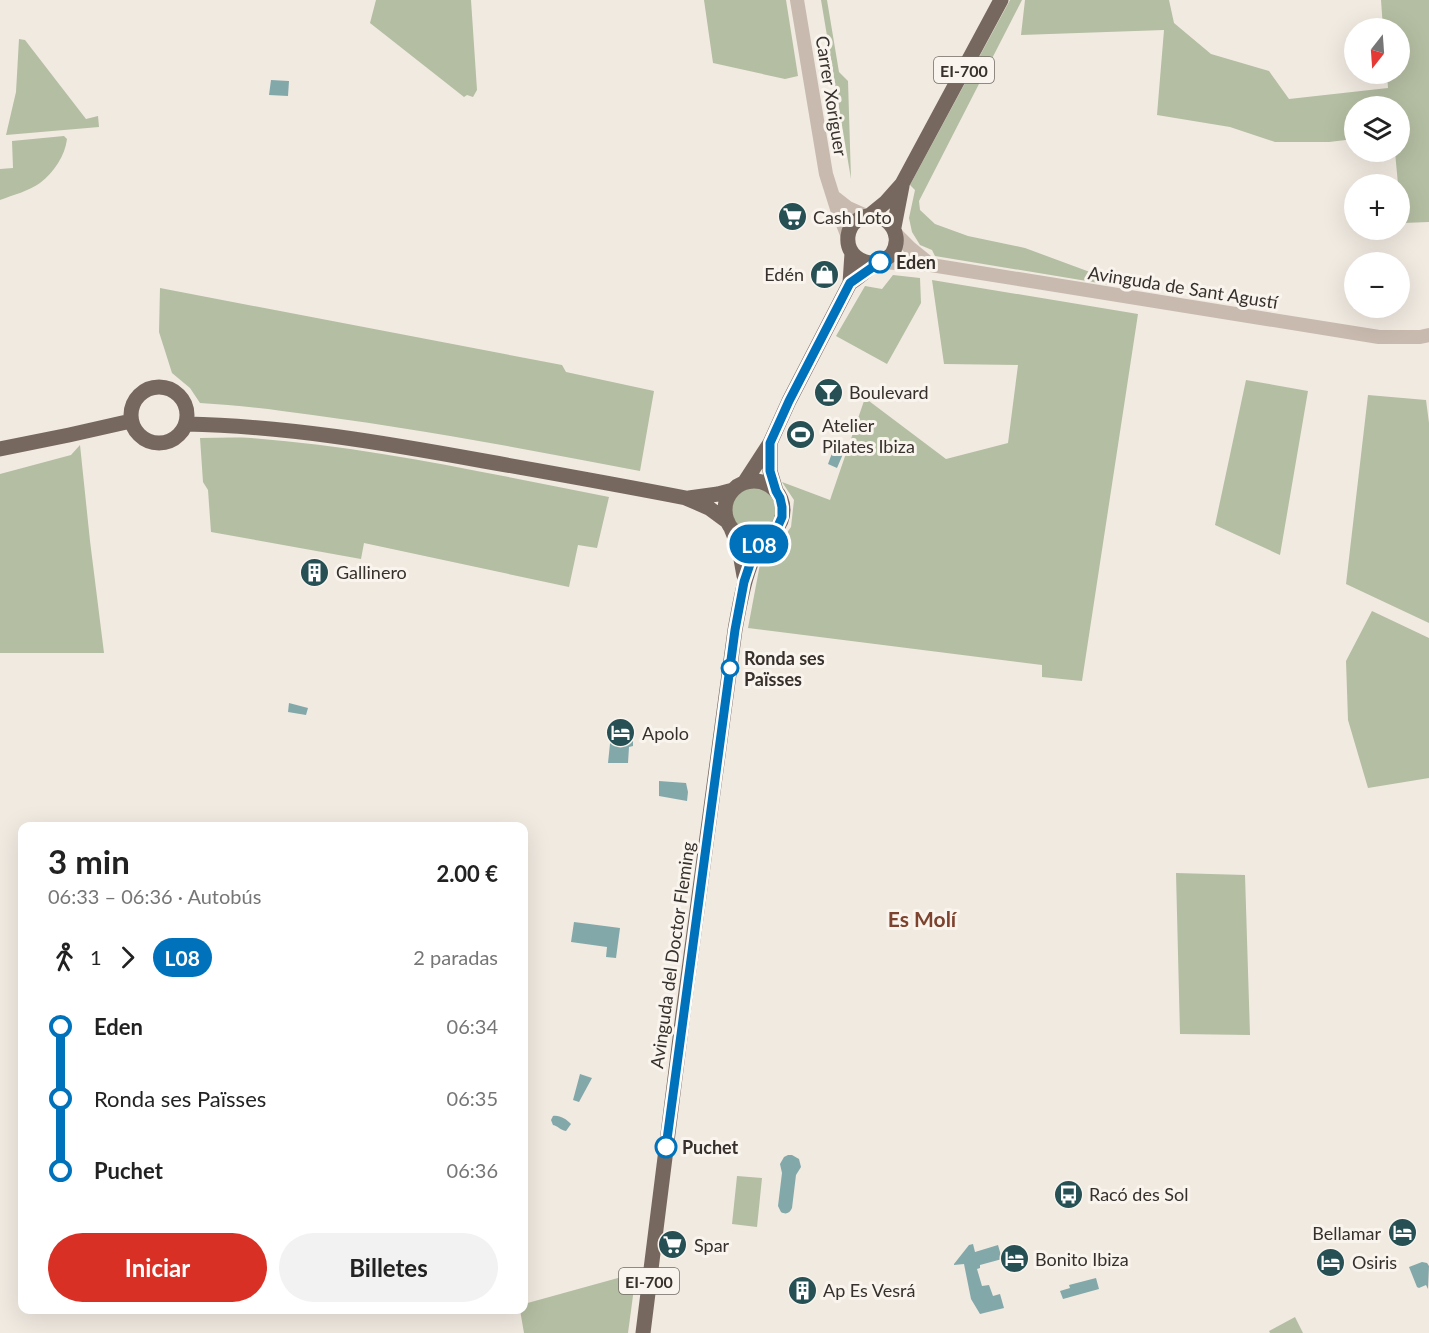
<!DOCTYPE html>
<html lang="es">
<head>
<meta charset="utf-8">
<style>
  body { margin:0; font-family:Lato,sans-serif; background:#f2f2f2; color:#222; height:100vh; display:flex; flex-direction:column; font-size:22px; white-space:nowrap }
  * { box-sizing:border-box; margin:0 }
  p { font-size:20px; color:#767676 }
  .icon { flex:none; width:33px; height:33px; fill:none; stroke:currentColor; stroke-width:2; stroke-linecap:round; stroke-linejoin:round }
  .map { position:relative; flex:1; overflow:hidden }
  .side { position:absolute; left:18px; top:822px; width:510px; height:492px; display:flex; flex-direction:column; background:#fff; border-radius:12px; box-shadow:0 6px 24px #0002 }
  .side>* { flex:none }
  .badge { padding:0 12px; border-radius:20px; font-size:21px; line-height:39px }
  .needle { width:39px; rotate:197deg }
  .tools { position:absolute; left:1344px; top:18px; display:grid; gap:12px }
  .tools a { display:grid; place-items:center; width:66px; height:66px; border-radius:50%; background:#fff; box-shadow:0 6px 24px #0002; font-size:30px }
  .map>.badge { position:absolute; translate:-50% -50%; box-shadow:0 0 0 3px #fff }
  .legs { display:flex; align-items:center; gap:9px; height:66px; padding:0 30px; font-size:20px }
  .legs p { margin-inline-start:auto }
  .overview { display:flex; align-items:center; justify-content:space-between; height:102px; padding:0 30px }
  h1 { font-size:33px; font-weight:700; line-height:45px }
  .cta { display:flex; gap:12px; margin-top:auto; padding:12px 30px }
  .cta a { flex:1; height:69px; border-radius:36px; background:#d93025; color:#fff; font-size:24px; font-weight:700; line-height:69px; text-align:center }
  .cta a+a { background:#f2f2f2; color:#222 }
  ul { padding:0 30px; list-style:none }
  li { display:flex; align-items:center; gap:21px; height:72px; font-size:22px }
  li i { display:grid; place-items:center; width:9px; height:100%; margin:0 8px; background:currentColor }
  li i::after { content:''; width:15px; height:15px; margin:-8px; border:4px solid; border-radius:50%; background:#fff }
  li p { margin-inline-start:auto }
  li:first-child i { background:linear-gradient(#0000 50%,currentColor 0) }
  li:last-child i { background:linear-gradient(currentColor 50%,#0000 0) }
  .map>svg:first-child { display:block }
  .green { fill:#b4bea2 }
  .water { fill:#83a8aa }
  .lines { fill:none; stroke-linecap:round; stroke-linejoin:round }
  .minor { stroke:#c8baae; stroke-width:14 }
  .major { stroke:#77685f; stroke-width:15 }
  .line-1-casing { stroke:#fff; stroke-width:14 }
  .line-1 { stroke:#0072bc; stroke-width:9 }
  .stop-1-dot { fill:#fff; stroke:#0072bc; stroke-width:3 }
  .labels { text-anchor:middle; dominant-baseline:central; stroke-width:6; stroke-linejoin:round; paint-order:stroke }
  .shield { fill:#f9f4ed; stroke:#716b66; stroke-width:1.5 }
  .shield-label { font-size:16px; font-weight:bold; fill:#37302c }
  .street-label { font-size:18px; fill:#37302c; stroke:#f9f4ed }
  .poi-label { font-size:18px; fill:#37302c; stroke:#f9f4ed; text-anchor:start }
  .stop-label { font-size:18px; font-weight:bold; fill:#37302c; stroke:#f9f4ed; text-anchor:start }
  .quarter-label { font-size:21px; font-weight:bold; fill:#7d432e; stroke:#f9f4ed }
</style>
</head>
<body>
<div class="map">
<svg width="1429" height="1333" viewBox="0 0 1429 1333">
  <rect width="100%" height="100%" fill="#f1eae1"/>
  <!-- green -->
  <path class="green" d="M 376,0 L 471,0 L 477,90 L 473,97 L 467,95 L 464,97 L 370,23 Z
    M 704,0 L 786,0 L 798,76 L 785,79 L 713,63 Z
    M 821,0 L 827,0 L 839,72 L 848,81 L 851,179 Z
    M 1010,0 L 1022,0 L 919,201 L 920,210 L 935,224 L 968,236 L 1025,248 L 1098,275 L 1139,287 L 1141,290 L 935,256 L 932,250 L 920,245 L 912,232 L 909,218 L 915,190 L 910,185 Z
    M 1025,0 L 1169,0 L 1174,23 L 1211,54 L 1269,71 L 1289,99 L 1388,88 L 1387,74 L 1400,74 L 1400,28 L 1383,28 L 1381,0 L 1429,0 L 1429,222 L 1403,223 L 1400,184 L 1398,184 L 1395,152 L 1400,152 L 1400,106 L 1354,106 L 1354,139 L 1329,142 L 1275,142 L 1230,127 L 1157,115 L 1164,30 L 1021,35 Z
    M 19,39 L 25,40 L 86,119 L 98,116 L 99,127 L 6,135 L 16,92 Z
    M 64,136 L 67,139 C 65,156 54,172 40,183 C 29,191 13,195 0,200 L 0,169 L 13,168 L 12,141 Z
    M 893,275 L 920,278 L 921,303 L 887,364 L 836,336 L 865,286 L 882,289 Z
    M 932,280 L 1138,314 L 1082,681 L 1042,677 L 1042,665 L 748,628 L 760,564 L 768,553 L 781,541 L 791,527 L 794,500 L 782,482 L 830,500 L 865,398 L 946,459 L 1008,443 L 1018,365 L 944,364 Z
    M 160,288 L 562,365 L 566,372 L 654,391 L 640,471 C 521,448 402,426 282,411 C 255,407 227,405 200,403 L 190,388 L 172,373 L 159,332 Z
    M 1246,380 L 1308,391 L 1280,555 L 1215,525 Z
    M 1368,395 L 1426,400 L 1429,423 L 1429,623 L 1346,584 Z
    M 200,438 C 217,438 234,437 251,438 C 371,447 491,474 609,497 L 597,548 L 578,545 L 569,587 L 364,543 L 361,559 L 211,532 L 208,490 L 203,482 Z
    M 80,445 L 90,541 L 104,653 L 0,653 L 0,474 L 71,455 Z
    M731 509a23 23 0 1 1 46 0a23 23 0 1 1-46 0Z
    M 1372,611 L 1429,638 L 1429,778 L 1368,788 L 1348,720 L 1346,661 Z
    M 1176,873 L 1245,875 L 1250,1035 L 1180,1034 Z
    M 737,1176 L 762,1178 L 757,1227 L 732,1224 Z
    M 636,1273 L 628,1333 L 524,1333 L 520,1310 L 524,1310 L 524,1304 Z
    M 1295,1317 L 1303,1333 L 1270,1333 L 1269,1331 Z"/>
  <!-- water -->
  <path class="water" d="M 271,80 L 289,81 L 288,96 L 269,95 Z
    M 835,445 L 840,447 L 841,445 L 846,447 L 837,468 L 828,464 Z
    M 289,703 L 308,708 L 306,715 L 288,712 Z
    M 611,734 L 633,739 L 633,746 L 629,747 L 628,763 L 608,763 Z
    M 659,781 L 686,783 L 688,792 L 687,801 L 659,796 Z
    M 574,922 L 620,928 L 616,958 L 606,957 L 607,947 L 571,942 Z
    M 580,1074 L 592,1078 L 579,1102 L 573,1100 Z
    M 553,1116 C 560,1115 566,1119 571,1124 L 566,1131 C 560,1130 558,1126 553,1125 L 551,1120 Z
    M 788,1155 L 792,1155 L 799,1159 L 801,1167 L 796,1175 L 792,1208 C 790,1213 786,1215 781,1212 L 778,1206 L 782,1173 L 780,1164 L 784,1157 Z
    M 973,1244 L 975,1252 L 998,1245 L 1002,1259 L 980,1265 L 980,1268 L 977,1269 L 982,1286 L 989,1285 L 993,1296 L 1000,1294 L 1004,1308 L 980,1314 L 971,1299 L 964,1264 L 954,1265 L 954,1264 L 969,1245 Z
    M 1422,1262 L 1427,1263 L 1429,1266 L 1428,1289 L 1426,1285 L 1419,1288 L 1417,1287 L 1409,1267 Z
    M 1096,1278 L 1099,1289 L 1063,1299 L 1060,1291 L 1070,1288 L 1069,1285 Z"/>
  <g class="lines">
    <!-- minor -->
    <path class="minor" d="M 797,0 L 826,174 L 837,209 L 848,237
      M 834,197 L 848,208 L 866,216
      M 896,234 L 910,248 L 931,265
      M 880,262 L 931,265 L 1379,337 L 1420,337 L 1429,335"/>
    <!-- major -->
    <path class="major" d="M 870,215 L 886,202 L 902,184 L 1001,0
      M 894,227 L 902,186
      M 850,283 C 859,278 867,269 876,264 C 882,261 887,259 892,254 C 895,249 897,243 896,237 C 892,210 852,208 848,236 C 846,254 861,264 877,263
      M131 415a28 28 0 1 1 56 0a28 28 0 1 1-56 0Z
      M 186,424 C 287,426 385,443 484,461 C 552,473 619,485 686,498 L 709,508 L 728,522
      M 770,443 L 770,471 L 776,491
      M 0,449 L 69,435 L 131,421
      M725 510a29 29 0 1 1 58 0a29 29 0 1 1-58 0Z
      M 744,483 L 770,443 L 789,401 L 850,283 L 852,253
      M 689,498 L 718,494 L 733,490
      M 731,528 L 739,548 L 744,576
      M 643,1333 L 683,1014 L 735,630 C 741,597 746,565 764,537"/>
  </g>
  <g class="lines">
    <defs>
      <path id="line-1" d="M 666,1147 L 735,630 L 744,582 L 750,564 L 764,537 L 771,533 L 778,526 L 782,517 L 782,507 L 780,498 L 776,491 L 770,471 L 770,443 L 789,401 L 850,283 L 880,262"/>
    </defs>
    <!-- line-1 casing -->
    <use href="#line-1" class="line-1-casing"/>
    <!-- line-1 -->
    <use href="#line-1" class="line-1"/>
  </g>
  <!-- icons -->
  <defs>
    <symbol id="supermarket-disc" viewBox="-11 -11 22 22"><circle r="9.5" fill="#265054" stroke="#f9f4ed"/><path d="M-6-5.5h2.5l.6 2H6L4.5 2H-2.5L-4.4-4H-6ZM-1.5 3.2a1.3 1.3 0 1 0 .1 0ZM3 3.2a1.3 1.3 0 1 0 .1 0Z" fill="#fff"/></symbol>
    <symbol id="shop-disc" viewBox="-11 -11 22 22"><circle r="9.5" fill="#265054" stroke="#f9f4ed"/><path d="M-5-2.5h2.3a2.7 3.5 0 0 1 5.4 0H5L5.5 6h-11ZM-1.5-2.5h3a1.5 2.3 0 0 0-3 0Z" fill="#fff"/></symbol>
    <symbol id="bar-disc" viewBox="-11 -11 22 22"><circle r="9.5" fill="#265054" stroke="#f9f4ed"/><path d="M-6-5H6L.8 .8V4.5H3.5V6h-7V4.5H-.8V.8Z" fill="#fff"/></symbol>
    <symbol id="stadium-disc" viewBox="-11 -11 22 22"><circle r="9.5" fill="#265054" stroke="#f9f4ed"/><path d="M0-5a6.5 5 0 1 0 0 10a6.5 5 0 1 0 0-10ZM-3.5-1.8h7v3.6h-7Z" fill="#fff"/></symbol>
    <symbol id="building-disc" viewBox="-11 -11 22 22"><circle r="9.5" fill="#265054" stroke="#f9f4ed"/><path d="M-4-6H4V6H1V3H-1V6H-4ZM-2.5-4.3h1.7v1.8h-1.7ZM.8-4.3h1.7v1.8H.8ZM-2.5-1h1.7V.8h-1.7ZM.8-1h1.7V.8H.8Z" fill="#fff"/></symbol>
    <symbol id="hotel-disc" viewBox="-11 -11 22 22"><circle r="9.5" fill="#265054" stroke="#f9f4ed"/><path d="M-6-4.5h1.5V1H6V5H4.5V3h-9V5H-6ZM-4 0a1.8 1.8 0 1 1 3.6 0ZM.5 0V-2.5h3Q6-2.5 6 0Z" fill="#fff"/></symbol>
    <symbol id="bus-disc" viewBox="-11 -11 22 22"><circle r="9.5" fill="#265054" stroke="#f9f4ed"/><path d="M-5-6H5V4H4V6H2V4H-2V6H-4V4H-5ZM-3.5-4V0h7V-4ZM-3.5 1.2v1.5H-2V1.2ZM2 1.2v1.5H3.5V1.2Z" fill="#fff"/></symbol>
  </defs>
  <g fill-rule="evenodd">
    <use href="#supermarket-disc" x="776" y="200" width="33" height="33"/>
    <use href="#shop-disc" x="808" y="258" width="33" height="33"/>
    <use href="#bar-disc" x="812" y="376" width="33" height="33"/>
    <use href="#stadium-disc" x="784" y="418" width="33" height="33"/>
    <use href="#building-disc" x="298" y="556" width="33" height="33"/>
    <use href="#hotel-disc" x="604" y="716" width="33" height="33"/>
    <use href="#bus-disc" x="1052" y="1178" width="33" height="33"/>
    <use href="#hotel-disc" x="1386" y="1216" width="33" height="33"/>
    <use href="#supermarket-disc" x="656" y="1228" width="33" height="33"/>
    <use href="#hotel-disc" x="998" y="1242" width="33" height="33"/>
    <use href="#hotel-disc" x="1314" y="1246" width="33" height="33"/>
    <use href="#building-disc" x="786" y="1274" width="33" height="33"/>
  </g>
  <!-- markers -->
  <g class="stop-1-dot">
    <circle cx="880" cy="262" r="10"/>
    <circle cx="730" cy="668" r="8"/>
    <circle cx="666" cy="1147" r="10"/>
  </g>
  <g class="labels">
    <!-- shield labels -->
    <g class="shield">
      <rect x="934" y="57" width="60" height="26" rx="4.5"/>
      <rect x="619" y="1268" width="60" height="26" rx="4.5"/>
    </g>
    <g class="shield-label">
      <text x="964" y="70">EI-700</text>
      <text x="649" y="1281">EI-700</text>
    </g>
    <!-- street labels -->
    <g class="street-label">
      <text transform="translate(832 96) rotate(81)">Carrer Xoriguer</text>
      <text transform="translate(1183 287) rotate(9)">Avinguda de Sant Agustí</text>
      <text transform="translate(672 955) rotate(-82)">Avinguda del Doctor Fleming</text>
    </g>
    <!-- poi labels -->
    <g class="poi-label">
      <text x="813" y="217">Cash Loto</text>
      <text x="804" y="274" text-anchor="end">Edén</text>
      <text x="849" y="392">Boulevard</text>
      <text x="822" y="425">Atelier<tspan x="822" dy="21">Pilates Ibiza</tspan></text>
      <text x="336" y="572">Gallinero</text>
      <text x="642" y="733">Apolo</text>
      <text x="1089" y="1194">Racó des Sol</text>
      <text x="1381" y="1233" text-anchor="end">Bellamar</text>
      <text x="694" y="1245">Spar</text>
      <text x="1035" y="1259">Bonito Ibiza</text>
      <text x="1352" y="1262">Osiris</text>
      <text x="823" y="1290">Ap Es Vesrá</text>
    </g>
    <!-- stop labels -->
    <g class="stop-label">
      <text x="896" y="262">Eden</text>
      <text x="744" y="658">Ronda ses<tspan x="744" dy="21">Païsses</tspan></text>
      <text x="682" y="1147">Puchet</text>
    </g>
    <!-- quarter labels -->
    <g class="quarter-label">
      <text x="922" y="918">Es Molí</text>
    </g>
  </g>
</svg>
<div class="tools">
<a><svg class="needle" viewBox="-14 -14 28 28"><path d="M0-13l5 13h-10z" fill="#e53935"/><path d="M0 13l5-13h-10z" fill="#767676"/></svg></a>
<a><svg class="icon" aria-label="layers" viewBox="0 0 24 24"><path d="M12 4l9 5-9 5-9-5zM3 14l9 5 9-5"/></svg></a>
<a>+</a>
<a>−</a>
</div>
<b class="badge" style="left:759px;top:544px;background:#0072bc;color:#fff">L08</b>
<section class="side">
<div class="overview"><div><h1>3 min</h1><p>06:33 – 06:36 · Autobús</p></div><b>2.00 €</b></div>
<div class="legs"><svg class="icon" aria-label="walk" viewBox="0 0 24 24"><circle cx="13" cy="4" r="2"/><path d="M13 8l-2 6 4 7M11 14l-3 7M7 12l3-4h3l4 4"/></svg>1<svg class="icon" aria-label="forward" viewBox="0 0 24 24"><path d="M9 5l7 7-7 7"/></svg><b class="badge" style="background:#0072bc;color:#fff">L08</b><p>2 paradas</p></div>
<ul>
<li><i style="color:#0072bc"></i><b>Eden</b><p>06:34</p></li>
<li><i style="color:#0072bc"></i><span>Ronda ses Païsses</span><p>06:35</p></li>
<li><i style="color:#0072bc"></i><b>Puchet</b><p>06:36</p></li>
</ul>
<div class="cta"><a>Iniciar</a><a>Billetes</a></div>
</section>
</div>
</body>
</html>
